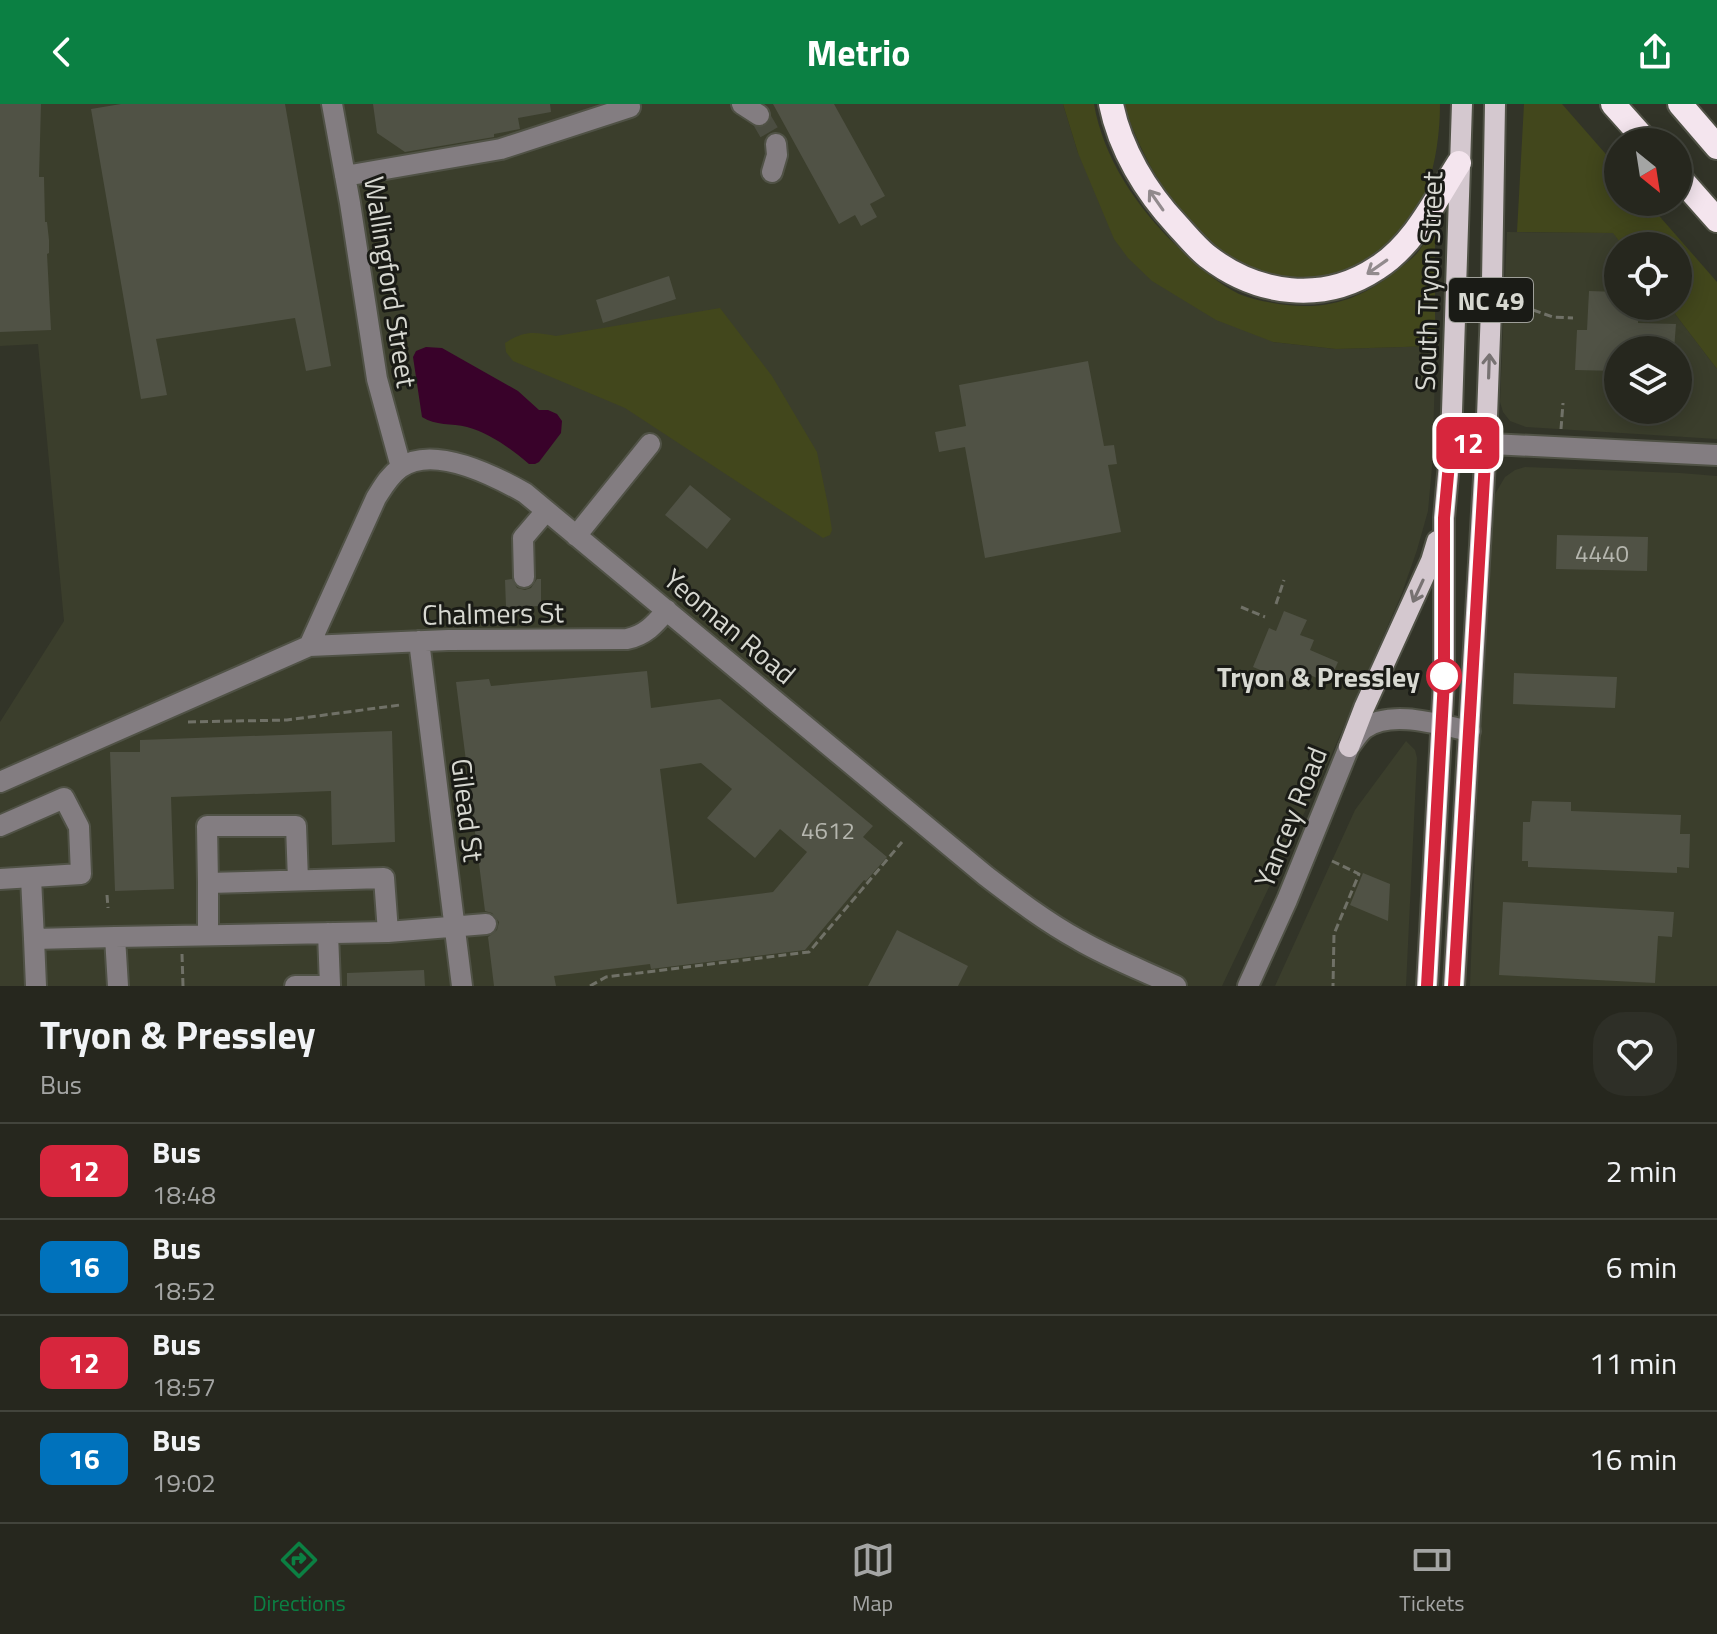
<!DOCTYPE html>
<html lang="en">
<head>
<meta charset="utf-8">
<style>
  body { margin:0; font-family:"Titillium Web",sans-serif; background:#2e2f27; color:#f1f3f6; height:100vh; display:flex; flex-direction:column; font-size:30px; white-space:nowrap }
  * { box-sizing:border-box; margin:0 }
  p { font-size:26px; color:#a4a5a4 }
  .icon { flex:none; width:44px; height:44px; fill:none; stroke:currentColor; stroke-width:2; stroke-linecap:round; stroke-linejoin:round }
  .map { position:relative; height:882px; overflow:hidden }
  .side { display:flex; flex-direction:column; background:#26271e; flex:1 }
  .side>* { flex:none }
  .badge { padding:0 16px; border-radius:12px; font-size:28px; line-height:52px }
  .needle { width:52px; rotate:150deg }
  .tools { position:absolute; left:1604px; top:24px; display:grid; gap:16px }
  .tools a { display:grid; place-items:center; width:88px; height:88px; border-radius:50%; background:#26271e; box-shadow:0 4px 20px #0003,0 0 0 2px #42443c; font-size:40px }
  .map>.badge { position:absolute; translate:-50% -50%; box-shadow:0 0 0 4px #fff }
  .round { display:grid; place-items:center; flex:none; width:84px; height:84px; border-radius:32px; background:#2e2f27 }
  .head { display:flex; align-items:center; justify-content:space-between; height:136px; padding:0 40px }
  h1 { font-size:38px; font-weight:700; line-height:60px }
  ul { padding:0; list-style:none }
  li { display:flex; align-items:center; gap:24px; height:96px; padding:0 40px; border-top:2px solid #42443c }
  li div { flex:1 }
  li b { display:block; font-size:30px }
  li em { font-style:normal }
  li .badge { min-width:88px; font-weight:700; text-align:center }
  header { display:flex; justify-content:space-between; align-items:center; height:104px; padding:0 40px; background:#0b8043; color:#fff; font-size:36px; font-weight:700 }
  .dock { display:flex; justify-content:space-around; align-items:center; height:112px; border-top:2px solid #42443c; background:#26271e; font-size:22px; color:#a4a5a4 }
  .dock a { display:grid; justify-items:center; gap:4px }
  .dock .current { color:#0b8043 }
  .map>svg:first-child { display:block }
  .built { fill:#3b3e2c; fill-rule:evenodd }
  .green { fill:#42471c }
  .water { fill:#39022a }
  .building { fill:#505245; fill-rule:evenodd }
  .lines { fill:none; stroke-linecap:round; stroke-linejoin:round }
  .minor-tunnel { stroke:#4b4d41; stroke-width:20; stroke-dasharray:20 10; stroke-linecap:butt }
  .minor-casing { stroke:#505246; stroke-width:24 }
  .major-casing { stroke:#505246; stroke-width:24 }
  .highway-casing { stroke:#505246; stroke-width:28 }
  .path { stroke:#707167; stroke-width:3; stroke-dasharray:8 4; stroke-linecap:butt }
  .minor { stroke:#837d81; stroke-width:20 }
  .major { stroke:#d4c8cf; stroke-width:20 }
  .highway { stroke:#f4e5ee; stroke-width:24 }
  .oneway { stroke:#928a8d }
  .oneway2 { stroke:#777272 }
  .line-casing { stroke:#fff; stroke-width:18 }
  .line { stroke:#d7263d; stroke-width:12 }
  .stop-dot { fill:#fff; stroke:#d7263d; stroke-width:4 }
  .labels { text-anchor:middle; dominant-baseline:central; stroke-width:6; stroke-linejoin:round; paint-order:stroke }
  .number-label { font-size:24px; fill:#b5b6ae }
  .shield { fill:#1a1b16; stroke:#9e9f99; stroke-width:2 }
  .shield-label { font-size:26px; font-weight:bold; fill:#d7d8d1 }
  .street-label { font-size:28px; fill:#d7d8d1; stroke:#1a1b16 }
  .stop-label { font-size:28px; font-weight:bold; fill:#d7d8d1; stroke:#1a1b16; text-anchor:end }
</style>
</head>
<body>
<header><svg class="icon" aria-label="back" viewBox="0 0 24 24"><path d="M15 5l-7 7 7 7"/></svg>Metrio<svg class="icon" aria-label="share" viewBox="0 0 24 24"><path d="M12 15V3M7 8l5-5 5 5M5 13v7h14v-7"/></svg></header>
<div class="map">
<svg width="1717" height="882" viewBox="0 0 1717 882">
  <rect width="100%" height="100%" fill="#323428"/>
  <!-- built -->
  <path class="built" d="M 0,0 L 1063,0 L 1078,49 L 1273,238 L 1336,245 L 1436,242 L 1432,363 L 1428,407 L 1417,446 L 1402,489 L 1327,661 L 1222,882 L 0,882 L 0,618 L 64,517 L 38,240 L 0,242 Z
    M 1507,128 L 1614,129 L 1623,142 L 1618,142 L 1618,202 L 1669,202 L 1717,265 L 1717,335 L 1526,323 L 1510,317 L 1503,308 L 1500,298 ZM 1618,246 L 1678,246 L 1678,306 L 1618,306 Z
    M 1525,363 L 1680,369 L 1717,372 L 1717,882 L 1470,882 L 1479,641 L 1493,399 L 1495,390 L 1505,373 L 1515,366 Z
    M 1406,637 L 1415,646 L 1417,654 L 1406,882 L 1275,882 L 1355,706 Z"/>
  <!-- green -->
  <path class="green" d="M 1063,0 L 1094,0 C 1103,53 1137,104 1176,141 C 1195,159 1215,178 1239,190 C 1253,196 1272,199 1287,201 C 1332,206 1365,193 1400,164 C 1406,159 1413,154 1418,148 C 1424,140 1430,131 1435,122 L 1435,209 L 1436,242 L 1336,245 L 1273,238 L 1216,216 L 1152,177 L 1128,154 L 1114,135 L 1078,49 Z
    M 1124,0 L 1440,0 C 1440,28 1436,57 1427,84 C 1404,149 1335,191 1268,171 C 1197,150 1144,66 1124,0 Z
    M 1524,0 L 1562,0 L 1618,64 L 1618,98 L 1647,98 L 1717,178 L 1717,265 L 1669,202 L 1678,202 L 1678,142 L 1623,142 L 1613,129 L 1517,128 Z
    M 720,204 L 772,272 L 817,348 L 828,401 L 832,426 L 830,431 L 823,434 L 625,304 L 513,257 L 506,248 L 505,239 C 525,226 534,228 556,232 Z"/>
  <!-- water -->
  <path class="water" d="M 426,243 L 442,244 L 518,287 L 539,306 L 548,306 L 557,310 L 562,317 L 561,329 L 539,358 L 535,360 L 529,360 C 511,345 490,329 467,323 C 452,319 435,322 422,313 L 413,253 L 416,247 Z"/>
  <!-- building -->
  <path class="building" d="M 0,0 L 41,0 L 39,73 L 44,73 L 45,118 L 47,118 L 49,136 L 49,149 L 47,150 L 51,226 L 0,228 Z
    M 121,0 L 285,0 L 331,262 L 306,267 L 295,214 L 156,235 L 167,291 L 141,295 L 91,5 Z
    M 373,0 L 550,0 L 551,8 L 518,14 L 520,25 L 494,30 L 494,33 L 405,48 L 377,29 Z
    M 773,0 L 834,0 L 885,92 L 870,100 L 877,113 L 861,122 L 855,111 L 839,120 Z
    M 669,172 L 676,195 L 603,219 L 596,196 Z
    M 1589,187 L 1618,188 L 1618,202 L 1639,202 L 1638,219 L 1676,220 L 1674,246 L 1618,246 L 1618,267 L 1575,266 L 1577,226 L 1587,226 Z
    M 1088,257 L 1104,342 L 1114,341 L 1117,360 L 1108,361 L 1121,428 L 985,454 L 965,343 L 939,348 L 935,328 L 966,322 L 959,281 Z
    M 690,381 L 731,415 L 707,445 L 665,411 Z
    M 1557,431 L 1648,433 L 1647,467 L 1556,465 Z
    M 512,475 L 517,484 L 525,486 L 531,484 L 537,475 L 541,475 L 541,502 L 506,503 L 505,476 Z
    M 1284,507 L 1307,516 L 1300,531 L 1314,536 L 1310,546 L 1338,558 L 1329,579 L 1298,566 L 1292,579 L 1253,563 L 1269,524 L 1276,527 Z
    M 647,567 L 651,604 L 720,595 L 873,722 L 863,733 L 887,753 L 866,777 L 864,776 L 805,846 L 651,865 L 650,860 L 554,872 L 556,882 L 494,882 L 488,833 L 497,826 L 499,818 L 492,809 L 485,807 L 456,578 L 489,575 L 491,582 ZM 701,659 L 732,685 L 707,714 L 755,754 L 780,725 L 807,748 L 773,788 L 677,800 L 660,665 Z
    M 1514,569 L 1617,573 L 1615,604 L 1513,600 Z
    M 392,627 L 395,738 L 332,741 L 331,687 L 171,693 L 174,785 L 115,787 L 110,648 L 140,648 L 140,636 Z
    M 1532,697 L 1571,698 L 1571,707 L 1681,711 L 1680,730 L 1690,730 L 1689,764 L 1677,763 L 1677,769 L 1528,763 L 1528,757 L 1522,757 L 1523,718 L 1530,718 Z
    M 1363,769 L 1390,780 L 1388,817 L 1350,801 Z
    M 1503,798 L 1674,808 L 1672,833 L 1658,832 L 1655,879 L 1499,871 Z
    M 897,826 L 968,862 L 958,882 L 868,882 Z
    M 424,866 L 425,882 L 347,882 L 347,869 Z"/>
  <g class="lines">
    <!-- minor-tunnel -->
    <path class="minor-tunnel" d="M 759,11 L 776,40"/>
    <defs>
      <path id="minor" d="M 332,0 L 350,99 L 377,275 L 401,363
        M 742,0 L 759,11
        M 772,68 L 777,51 L 776,40
        M 345,72 L 501,45 L 630,3
        M 1451,338 L 1717,351
        M 576,432 L 650,340
        M 524,473 L 523,434 L 546,407
        M 419,537 L 462,882
        M 309,542 L 376,394 C 383,383 389,372 400,364 C 433,340 495,372 525,389 L 986,772 C 1016,795 1046,818 1079,836 C 1110,854 1144,867 1176,882
        M 0,678 L 309,542 L 448,536 L 627,535 C 646,531 655,520 667,506
        M 0,722 L 64,694 L 79,723 L 81,770 L 0,775
        M 31,774 L 34,835 L 115,833 L 118,882
        M 298,776 L 296,722 L 207,722 L 208,779 L 384,774 L 388,828
        M 208,779 L 208,831
        M 328,829 L 330,881
        M 115,833 L 388,828 L 486,820
        M 34,835 L 36,882
        M 295,882 L 330,882
        M 1248,882 L 1287,796 L 1349,643 C 1354,637 1359,628 1365,624 C 1392,605 1440,621 1470,627"/>
      <path id="major" d="M 1349,643 L 1364,604 L 1431,457 L 1437,437
        M 1427,882 L 1444,576 L 1444,414 L 1451,338 L 1462,0
        M 1454,882 L 1486,340 L 1492,177 L 1495,0"/>
      <path id="highway" d="M 1111,0 C 1120,45 1146,88 1177,121 C 1187,132 1196,143 1207,152 C 1257,191 1323,200 1377,164 C 1414,141 1436,95 1459,59
        M 1613,0 L 1647,38
        M 1680,0 L 1717,43
        M 1678,72 L 1717,116"/>
    </defs>
    <!-- minor casing -->
    <use href="#minor" class="minor-casing"/>
    <!-- major casing -->
    <use href="#major" class="major-casing"/>
    <!-- highway casing -->
    <use href="#highway" class="highway-casing"/>
    <!-- path -->
    <path class="path" d="M 1533,206 L 1553,213 L 1573,214
      M 1561,325 L 1563,299
      M 1276,500 L 1284,476
      M 1241,503 L 1265,513
      M 188,618 L 287,616 L 400,601
      M 1332,757 L 1359,770 L 1334,830 L 1333,882
      M 107,791 L 108,804
      M 182,850 L 183,882
      M 590,882 L 606,873 L 809,848 L 902,738"/>
    <!-- minor -->
    <use href="#minor" class="minor"/>
    <!-- major -->
    <use href="#major" class="major"/>
    <!-- highway -->
    <use href="#highway" class="highway"/>
  </g>
  <!-- one-way arrows -->
  <defs><path id="oneway-shaft" d="M-6 0H5M1.5-3L5.5 0L1.5 3" fill="none" stroke-width="1.6" stroke-linecap="round" stroke-linejoin="round" transform="scale(2)"/></defs>
  <g class="oneway">
    <use href="#oneway-shaft" transform="translate(1156 96) rotate(-125)"/>
    <use href="#oneway-shaft" transform="translate(1377 163) rotate(145)"/>
  </g>
  <g class="oneway2">
    <use href="#oneway-shaft" transform="translate(1489 262) rotate(-88)"/>
    <use href="#oneway-shaft" transform="translate(1418 487) rotate(115)"/>
  </g>
  <g class="lines">
    <defs>
      <path id="line" d="M 1427,882 L 1444,576 L 1444,414 L 1451,338 L 1486,340 L 1454,882"/>
    </defs>
    <!-- line casing -->
    <use href="#line" class="line-casing"/>
    <!-- line -->
    <use href="#line" class="line"/>
  </g>
  <!-- markers -->
  <circle class="stop-dot" cx="1444" cy="572" r="16"/>
  <g class="labels">
    <!-- number labels -->
    <g class="number-label">
      <text x="1602" y="449">4440</text>
      <text x="828" y="726">4612</text>
    </g>
    <!-- shield labels -->
    <rect class="shield" x="1449" y="174" width="84" height="44" rx="6"/>
    <g class="shield-label">
      <text x="1491" y="196">NC 49</text>
    </g>
    <!-- street labels -->
    <g class="street-label">
      <text transform="translate(1428 177) rotate(-88)">South Tryon Street</text>
      <text transform="translate(391 178) rotate(81)">Wallingford Street</text>
      <text transform="translate(493 509) rotate(-1)">Chalmers St</text>
      <text transform="translate(730 522) rotate(40)">Yeoman Road</text>
      <text transform="translate(468 706) rotate(83)">Gilead St</text>
      <text transform="translate(1290 713) rotate(-68)">Yancey Road</text>
    </g>
    <!-- stop labels -->
    <g class="stop-label">
      <text x="1420" y="572">Tryon &amp; Pressley</text>
    </g>
  </g>
</svg>
<div class="tools">
<a><svg class="needle" viewBox="-14 -14 28 28"><path d="M0-13l5 13h-10z" fill="#e53935"/><path d="M0 13l5-13h-10z" fill="#a4a5a4"/></svg></a>
<a><svg class="icon" aria-label="locate" viewBox="0 0 24 24"><circle cx="12" cy="12" r="6"/><path d="M12 2v4M12 18v4M2 12h4M18 12h4"/></svg></a>
<a><svg class="icon" aria-label="layers" viewBox="0 0 24 24"><path d="M12 4l9 5-9 5-9-5zM3 14l9 5 9-5"/></svg></a>
</div>
<b class="badge" style="left:1468px;top:339px;background:#d7263d;color:#fff">12</b>
</div>
<section class="side">
<div class="head"><div><h1>Tryon &amp; Pressley</h1><p>Bus</p></div><a class="round"><svg class="icon" aria-label="heart" viewBox="0 0 24 24"><path d="M12 20l-8-8c-3-5 5-10 8-4 3-6 11-1 8 4z"/></svg></a></div>
<ul>
<li><span class="badge" style="background:#d7263d;color:#fff">12</span><div><b>Bus</b><p>18:48</p></div><em>2 min</em></li>
<li><span class="badge" style="background:#0072bc;color:#fff">16</span><div><b>Bus</b><p>18:52</p></div><em>6 min</em></li>
<li><span class="badge" style="background:#d7263d;color:#fff">12</span><div><b>Bus</b><p>18:57</p></div><em>11 min</em></li>
<li><span class="badge" style="background:#0072bc;color:#fff">16</span><div><b>Bus</b><p>19:02</p></div><em>16 min</em></li>
</ul>
</section>
<nav class="dock">
<a class="current"><svg class="icon" aria-label="directions" viewBox="0 0 24 24"><path d="M12 3l9 9-9 9-9-9zM9 14v-3h6M13 9l2 2-2 2"/></svg>Directions</a>
<a><svg class="icon" aria-label="map" viewBox="0 0 24 24"><path d="M3 6l6-2 6 2 6-2v14l-6 2-6-2-6 2zM9 4v14M15 6v14"/></svg>Map</a>
<a><svg class="icon" aria-label="tickets" viewBox="0 0 24 24"><path d="M3 7h18v10H3zM15 7v10"/></svg>Tickets</a>
</nav>
</body>
</html>
